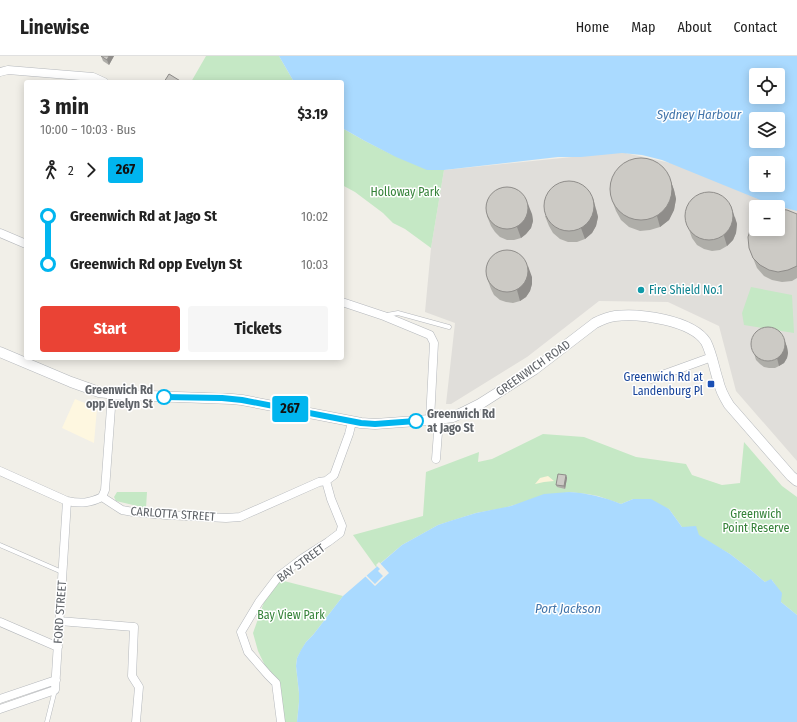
<!DOCTYPE html>
<html lang="en">
<head>
<meta charset="utf-8">
<style>
  body { margin:0; font-family:"Fira Sans Condensed",sans-serif; background:#f6f6f6; color:#222; height:100vh; display:flex; flex-direction:column; font-size:15px; white-space:nowrap }
  * { box-sizing:border-box; margin:0 }
  p { font-size:13px; color:#767676 }
  .icon { flex:none; width:22px; height:22px; fill:none; stroke:currentColor; stroke-width:2; stroke-linecap:round; stroke-linejoin:round }
  .map { position:relative; flex:1; overflow:hidden }
  .panel { position:absolute; left:24px; top:24px; width:320px; height:280px; display:flex; flex-direction:column; background:#fff; border-radius:4px; box-shadow:0 2px 10px #0003 }
  .panel>* { flex:none }
  .badge { padding:0 8px; border-radius:3px; font-size:14px; line-height:26px }
  .fabs { position:absolute; left:749px; top:12px; display:grid; gap:8px }
  .fabs a { display:grid; place-items:center; width:36px; height:36px; border-radius:4px; background:#fff; box-shadow:0 2px 10px #0003; font-size:20px }
  .map>.badge { position:absolute; translate:-50% -50%; box-shadow:0 0 0 2px #fff }
  .legs { display:flex; align-items:center; gap:6px; height:44px; padding:0 16px; font-size:13px }
  .legs p { margin-inline-start:auto }
  .head { display:flex; align-items:center; justify-content:space-between; height:68px; padding:0 16px }
  h1 { font-size:22px; font-weight:700; line-height:30px }
  .cta { display:flex; gap:8px; margin-top:auto; padding:8px 16px }
  .cta a { flex:1; height:46px; border-radius:4px; background:#ea4335; color:#fff; font-size:16px; font-weight:700; line-height:46px; text-align:center }
  .cta a+a { background:#f6f6f6; color:#222 }
  ul { padding:0 16px; list-style:none }
  li { display:flex; align-items:center; gap:14px; height:48px; font-size:15px }
  li i { display:grid; place-items:center; width:6px; height:100%; margin:0 5px; background:currentColor }
  li i::after { content:''; width:10px; height:10px; margin:-5px; border:3px solid; border-radius:50%; background:#fff }
  li p { margin-inline-start:auto }
  li:first-child i { background:linear-gradient(#0000 50%,currentColor 0) }
  li:last-child i { background:linear-gradient(currentColor 50%,#0000 0) }
  header { display:flex; align-items:center; gap:24px; box-sizing:border-box; height:56px; padding:0 20px; background:#fff; border-bottom:1px solid #e0e0e0 }
  header strong { font-size:19px }
  nav { display:flex; gap:22px; margin-inline-start:auto; font-size:14px }
  .map>svg:first-child { display:block }
  .commercial { fill:#fef7e0 }
  .industrial { fill:#e0deda; fill-rule:evenodd }
  .green { fill:#c5e8c5 }
  .sand { fill:#fbf3d9 }
  .water { fill:#aadaff; fill-rule:evenodd }
  .pier { fill:#f1efe8 }
  .lines { fill:none; stroke-linecap:round; stroke-linejoin:round }
  .service-casing { stroke:#b5b8bc; stroke-width:5 }
  .minor-casing { stroke:#b5b8bc; stroke-width:9 }
  .tertiary-casing { stroke:#b5b8bc; stroke-width:11 }
  .service { stroke:#fff; stroke-width:4 }
  .minor { stroke:#fff; stroke-width:8 }
  .tertiary { stroke:#fff; stroke-width:10 }
  .wall { fill:#afaea9 }
  .shaded-wall { fill:#8f8d8a }
  .building { fill:#cccac5; stroke:#8f8d8a }
  .line-1-casing { stroke:#fff; stroke-width:9 }
  .line-1 { stroke:#00b5ef; stroke-width:6 }
  .culture-dot { fill:#0f9aa8; stroke:#fff; stroke-width:1.5 }
  .transit-dot { fill:#1a4fb4; stroke:#fff; stroke-width:1.5 }
  .stop-1-dot { fill:#fff; stroke:#00b5ef; stroke-width:2 }
  .labels { text-anchor:middle; dominant-baseline:central; stroke-width:3; stroke-linejoin:round; paint-order:stroke }
  .park-label { font-size:12px; fill:#348238; stroke:#fff }
  .culture-label { font-size:12px; fill:#0d838f; stroke:#fff; text-anchor:start }
  .street-label { font-size:12px; fill:#5f6368; stroke:#fff }
  .transit-label { font-size:12px; fill:#164399; stroke:#fff; text-anchor:end }
  .stop-label { font-size:12px; font-weight:bold; fill:#5f6368; stroke:#fff; text-anchor:end }
  .water-label { font-size:13px; font-style:italic; fill:#4174aa; stroke:#fff }
</style>
</head>
<body>
<header>
<strong>Linewise</strong>
<nav><a>Home</a><a>Map</a><a>About</a><a>Contact</a></nav>
</header>
<div class="map">
<svg width="797" height="666" viewBox="0 0 797 666">
  <rect width="100%" height="100%" fill="#f1efe8"/>
  <!-- commercial -->
  <path class="commercial" d="M 75,343 L 97,352 L 94,387 L 62,372 Z"/>
  <!-- industrial -->
  <path class="industrial" d="M 621,96 L 675,108 L 797,151 L 797,405 L 736,335 L 719,270 L 668,246 L 599,245 L 527,301 L 451,348 L 446,348 L 455,267 L 425,256 L 431,192 L 444,114 ZM 756,151 L 778,151 L 778,173 L 756,173 Z"/>
  <!-- green -->
  <path class="green" d="M 206,0 L 279,0 L 294,26 L 191,26 Z
    M 342,72 L 365,85 L 391,98 L 435,114 L 444,114 L 431,192 L 405,173 L 393,167 L 383,157 L 355,136 L 342,129 Z
    M 751,231 L 792,239 L 794,277 L 744,269 L 742,257 Z
    M 543,378 L 584,381 L 636,401 L 686,408 L 692,419 L 722,429 L 740,427 L 744,386 L 782,430 L 797,441 L 797,559 L 781,546 L 776,530 L 772,524 L 765,526 L 751,514 L 730,498 L 682,471 L 669,453 L 633,443 L 621,448 L 598,440 L 587,438 L 569,436 L 518,448 L 504,452 L 476,457 L 438,469 L 422,478 L 402,489 L 376,511 L 353,479 L 423,460 L 426,416 L 479,396 L 478,406 L 492,403 Z
    M 117,436 L 147,436 L 146,452 L 116,445 L 114,441 Z
    M 280,524 L 343,540 L 313,579 L 306,586 L 297,602 L 296,610 L 299,637 L 299,646 L 297,666 L 284,666 L 276,632 L 258,595 L 253,577 L 264,546 Z"/>
  <!-- sand -->
  <path class="sand" d="M 548,420 L 554,425 L 544,426 L 535,428 L 540,422 Z"/>
  <!-- water -->
  <path class="water" d="M 279,0 L 797,0 L 797,155 L 770,148 L 662,104 L 642,99 L 622,97 L 581,101 L 558,101 L 444,114 L 427,114 L 396,101 L 365,85 L 342,72 L 342,26 L 294,26 ZM 756,19 L 778,19 L 778,41 L 756,41 ZM 756,63 L 778,63 L 778,85 L 756,85 ZM 756,107 L 778,107 L 778,129 L 756,129 Z
    M 569,436 C 587,437 604,441 621,448 L 633,443 L 651,443 L 669,453 L 682,471 L 696,470 L 699,479 L 730,498 L 751,514 L 765,526 L 771,523 L 782,537 L 781,546 L 797,559 L 797,666 L 297,666 L 299,646 L 299,637 L 296,610 L 297,602 L 301,594 L 306,586 L 313,579 L 343,540 L 402,489 L 438,469 L 450,465 L 476,457 L 511,450 L 544,438 Z"/>
  <!-- pier -->
  <path class="pier" d="M 379,506 L 389,517 L 375,530 L 364,519 L 365,518 L 375,528 L 383,520 L 378,515 L 380,513 L 376,509 Z"/>
  <g class="lines">
    <defs>
      <path id="service" d="M 387,259 L 398,257 L 449,271
        M 0,489 L 62,516
        M 47,666 L 55,634"/>
      <path id="minor" d="M 0,16 L 8,14 L 93,21 L 104,26
        M 0,177 L 26,188
        M 342,246 L 384,260 L 430,279 L 434,287 L 430,364
        M 651,323 L 712,301
        M 436,403 L 439,363
        M 0,415 L 67,445 C 81,448 90,447 102,441 L 122,454 L 133,456 L 166,459 L 226,462 L 240,461 L 319,426 L 326,425
        M 102,441 L 105,434 L 112,338
        M 59,565 L 134,571 L 132,620 L 139,631 L 136,666
        M 0,566 L 58,591
        M 0,643 L 56,624
        M 0,653 L 55,634 L 67,445
        M 281,666 L 276,627 L 268,619 L 248,596 L 241,576 L 259,546 L 278,521 L 303,502 L 328,486 L 340,477 L 342,470 L 331,443 L 326,425 L 334,419 L 349,378 L 352,366"/>
      <path id="tertiary" d="M 0,296 L 71,326 L 99,336 L 123,339 L 232,343 L 242,344 L 361,367 L 375,368 L 430,364 L 453,361 L 466,355 L 480,348 L 535,313 L 595,267 C 601,264 607,261 615,260 C 639,257 692,264 706,286 C 712,298 714,312 718,324 C 720,334 724,341 729,349 L 791,420 L 797,425"/>
    </defs>
    <!-- service casing -->
    <use href="#service" class="service-casing"/>
    <!-- minor casing -->
    <use href="#minor" class="minor-casing"/>
    <!-- tertiary casing -->
    <use href="#tertiary" class="tertiary-casing"/>
    <!-- service -->
    <use href="#service" class="service"/>
    <!-- minor -->
    <use href="#minor" class="minor"/>
    <!-- tertiary -->
    <use href="#tertiary" class="tertiary"/>
  </g>
  <!-- wall -->
  <path class="wall" d="M 101,0 L 114,0 L 109,9 L 103,5 Z
    M 670,123 L 674,134 L 676,143 L 674,154 L 669,164 L 660,171 L 650,174 L 640,175 L 629,171 L 621,164 L 616,155 L 612,144 Z
    M 596,153 L 598,161 L 596,170 L 592,177 L 585,183 L 577,186 L 568,186 L 560,183 L 553,177 L 549,170 L 545,160 Z
    M 532,158 L 533,165 L 531,172 L 526,178 L 521,182 L 514,184 L 507,184 L 500,181 L 495,176 L 491,170 L 487,160 Z
    M 797,158 L 797,222 L 792,225 L 782,226 L 772,224 L 764,220 L 757,212 L 749,192 Z
    M 735,161 L 737,168 L 736,177 L 733,184 L 727,190 L 720,194 L 712,195 L 704,193 L 697,189 L 692,182 L 688,171 Z
    M 532,221 L 532,228 L 530,235 L 526,241 L 520,245 L 513,247 L 506,246 L 500,244 L 494,239 L 491,233 L 487,222 Z
    M 784,283 L 787,291 L 788,297 L 787,302 L 784,307 L 779,310 L 775,312 L 769,312 L 764,311 L 760,308 L 756,304 L 752,291 Z
    M 566,419 L 567,422 L 565,433 L 557,431 L 556,429 Z"/>
  <!-- shaded-wall -->
  <path class="shaded-wall" d="M 109,0 L 114,0 L 109,9 L 107,4 Z
    M 670,123 L 674,134 L 676,143 L 674,154 L 669,164 L 660,171 L 657,160 Z
    M 593,142 L 596,153 L 598,161 L 596,170 L 592,177 L 585,183 L 581,172 Z
    M 528,148 L 532,158 L 533,165 L 531,172 L 526,178 L 521,182 L 517,171 Z
    M 731,150 L 737,168 L 736,177 L 733,184 L 727,190 L 724,180 Z
    M 528,210 L 532,221 L 532,228 L 530,235 L 526,241 L 520,245 L 517,234 Z
    M 784,283 L 787,291 L 788,297 L 787,302 L 784,307 L 779,310 L 777,302 Z
    M 566,419 L 567,422 L 565,433 L 564,430 Z"/>
  <!-- building -->
  <path class="building" d="M 101,0 L 109,0 L 107,4 Z
    M 169,18 L 182,26 L 164,26 Z
    M610 133a31 31 0 1 1 62 0a31 31 0 1 1-62 0Z
    M544 150a25 25 0 1 1 50 0a25 25 0 1 1-50 0Z
    M486 152a21 21 0 1 1 42 0a21 21 0 1 1-42 0Z
    M685 160a24 24 0 1 1 48 0a24 24 0 1 1-48 0Z
    M 778,153 L 787,154 L 797,158 L 797,210 L 788,214 L 778,216 L 769,214 L 760,209 L 753,202 L 749,192 L 748,181 L 751,171 L 756,163 L 756,173 L 778,173 Z
    M486 215a21 21 0 1 1 42 0a21 21 0 1 1-42 0Z
    M751 288a17 17 0 1 1 34 0a17 17 0 1 1-34 0Z
    M 558,418 L 566,419 L 564,430 L 556,429 Z"/>
  <g class="lines">
    <defs>
      <path id="line-1" d="M 164,341 L 222,342 L 242,344 L 361,367 L 375,368 L 416,365"/>
    </defs>
    <!-- line-1 casing -->
    <use href="#line-1" class="line-1-casing"/>
    <!-- line-1 -->
    <use href="#line-1" class="line-1"/>
  </g>
  <!-- markers -->
  <circle class="culture-dot" cx="641" cy="234" r="4"/>
  <rect class="transit-dot" x="707" y="324" width="8" height="8" rx="2"/>
  <g class="stop-1-dot">
    <circle cx="164" cy="341" r="7"/>
    <circle cx="416" cy="365" r="7"/>
  </g>
  <g class="labels">
    <!-- park labels -->
    <g class="park-label">
      <text x="405" y="136">Holloway Park</text>
      <text x="756" y="458">Greenwich<tspan x="756" dy="14">Point Reserve</tspan></text>
      <text x="291" y="559">Bay View Park</text>
    </g>
    <!-- culture labels -->
    <g class="culture-label">
      <text x="649" y="234">Fire Shield No.1</text>
    </g>
    <!-- street labels -->
    <g class="street-label">
      <text transform="translate(533 312) rotate(-35)">GREENWICH ROAD</text>
      <text transform="translate(173 458) rotate(4)">CARLOTTA STREET</text>
      <text transform="translate(301 507) rotate(-36)">BAY STREET</text>
      <text transform="translate(60 556) rotate(-86)">FORD STREET</text>
    </g>
    <!-- transit labels -->
    <g class="transit-label">
      <text x="703" y="321">Greenwich Rd at<tspan x="703" dy="14">Landenburg Pl</tspan></text>
    </g>
    <!-- stop labels -->
    <g class="stop-label">
      <text x="153" y="334">Greenwich Rd<tspan x="153" dy="14">opp Evelyn St</tspan></text>
      <text x="427" y="358" text-anchor="start">Greenwich Rd<tspan x="427" dy="14">at Jago St</tspan></text>
    </g>
    <!-- water labels -->
    <g class="water-label">
      <text x="699" y="58">Sydney Harbour</text>
      <text x="568" y="552">Port Jackson</text>
    </g>
  </g>
</svg>
<div class="fabs">
<a><svg class="icon" aria-label="locate" viewBox="0 0 24 24"><circle cx="12" cy="12" r="6"/><path d="M12 2v4M12 18v4M2 12h4M18 12h4"/></svg></a>
<a><svg class="icon" aria-label="layers" viewBox="0 0 24 24"><path d="M12 4l9 5-9 5-9-5zM3 14l9 5 9-5"/></svg></a>
<a>+</a>
<a>−</a>
</div>
<b class="badge" style="left:290px;top:353px;background:#00b5ef;color:#111">267</b>
<section class="panel">
<div class="head"><div><h1>3 min</h1><p>10:00 – 10:03 · Bus</p></div><b>$3.19</b></div>
<div class="legs"><svg class="icon" aria-label="walk" viewBox="0 0 24 24"><circle cx="13" cy="4" r="2"/><path d="M13 8l-2 6 4 7M11 14l-3 7M7 12l3-4h3l4 4"/></svg>2<svg class="icon" aria-label="forward" viewBox="0 0 24 24"><path d="M9 5l7 7-7 7"/></svg><b class="badge" style="background:#00b5ef;color:#111">267</b></div>
<ul>
<li><i style="color:#00b5ef"></i><b>Greenwich Rd at Jago St</b><p>10:02</p></li>
<li><i style="color:#00b5ef"></i><b>Greenwich Rd opp Evelyn St</b><p>10:03</p></li>
</ul>
<div class="cta"><a>Start</a><a>Tickets</a></div>
</section>
</div>
</body>
</html>
